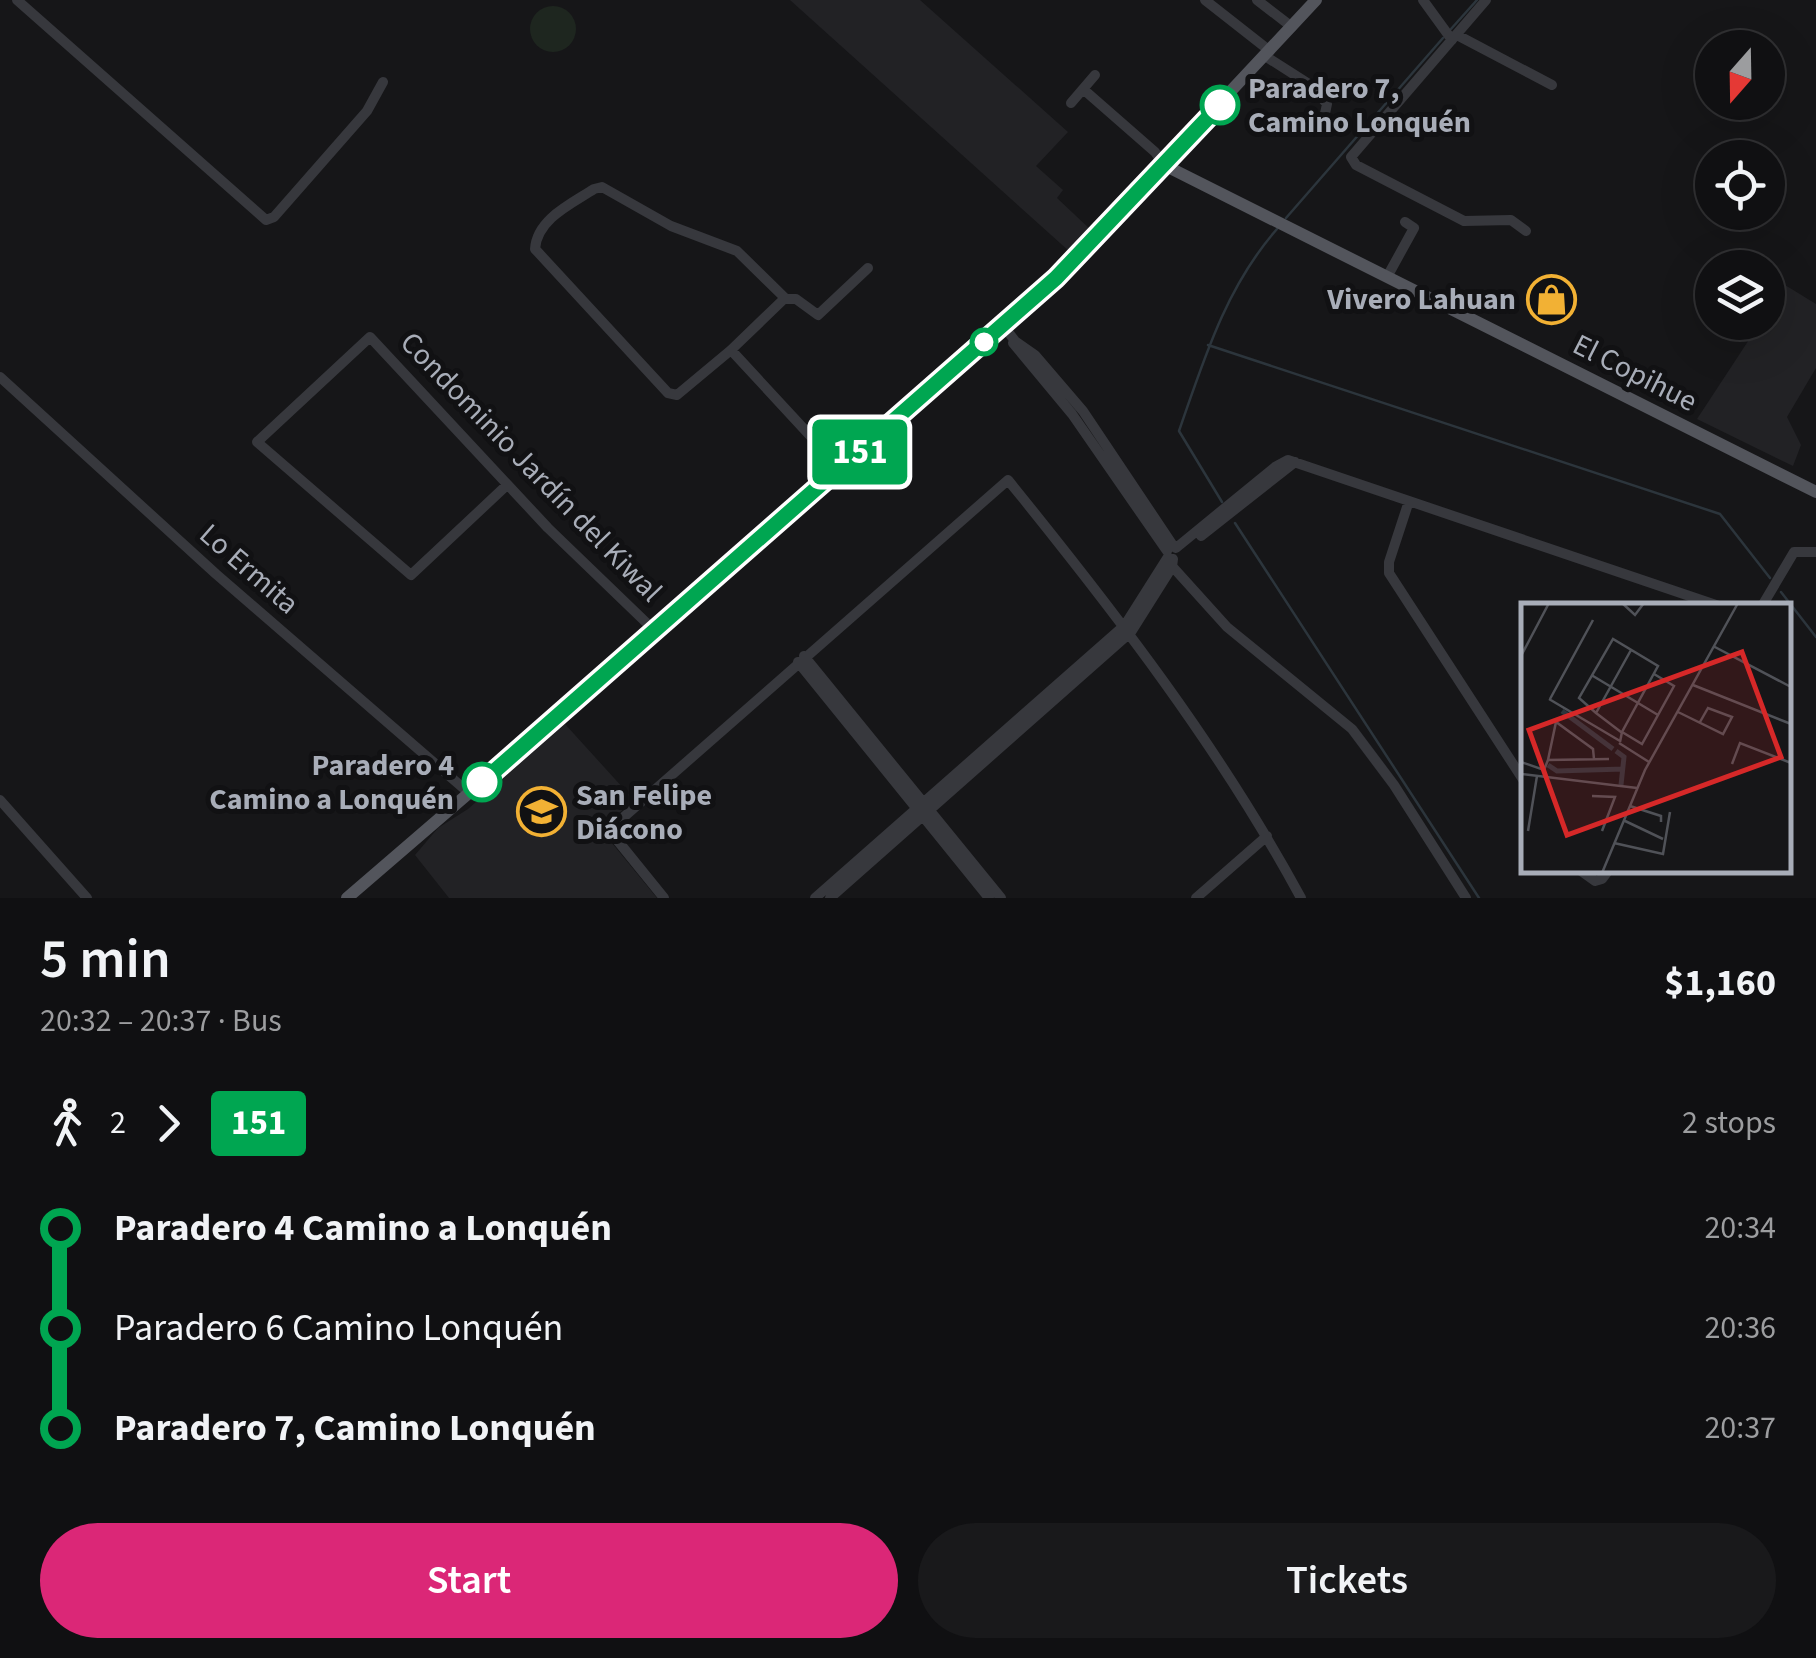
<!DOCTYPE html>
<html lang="en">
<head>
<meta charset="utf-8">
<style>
  body { margin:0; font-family:"Source Sans 3",sans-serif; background:#19191b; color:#f1f3f6; height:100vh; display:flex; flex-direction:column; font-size:38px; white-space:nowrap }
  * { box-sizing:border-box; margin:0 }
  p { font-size:32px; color:#9c9d9f }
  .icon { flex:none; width:55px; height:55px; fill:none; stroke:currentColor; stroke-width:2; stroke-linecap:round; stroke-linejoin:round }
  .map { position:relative; height:898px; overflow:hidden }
  .sheet { display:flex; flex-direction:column; background:#101012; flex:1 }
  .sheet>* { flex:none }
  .badge { padding:0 20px; border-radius:8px; font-size:35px; line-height:65px }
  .needle { width:65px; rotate:200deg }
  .controls { position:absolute; left:1695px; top:30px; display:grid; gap:20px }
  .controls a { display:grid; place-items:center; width:90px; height:90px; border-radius:50%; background:#101012; box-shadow:0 10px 40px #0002,0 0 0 2px #303032; font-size:50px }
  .map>.badge { position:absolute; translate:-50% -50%; box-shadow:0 0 0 5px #fff }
  .legs { display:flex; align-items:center; gap:15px; height:110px; padding:0 40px; font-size:32px }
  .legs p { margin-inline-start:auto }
  .overview { display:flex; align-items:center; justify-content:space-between; height:170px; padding:0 40px }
  h1 { font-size:55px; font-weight:600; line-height:75px }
  .button { display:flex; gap:20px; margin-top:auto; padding:20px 40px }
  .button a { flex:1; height:115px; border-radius:60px; background:#db2777; color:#fff; font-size:40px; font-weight:600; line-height:115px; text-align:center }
  .button a+a { background:#19191b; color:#f1f3f6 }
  ul { padding:0 40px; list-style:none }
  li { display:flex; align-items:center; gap:35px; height:100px; font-size:38px }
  li i { display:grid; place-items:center; width:15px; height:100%; margin:0 12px; background:currentColor }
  li i::after { content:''; width:25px; height:25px; margin:-12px; border:8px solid; border-radius:50%; background:#101012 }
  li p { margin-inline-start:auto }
  li:first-child i { background:linear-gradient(#0000 50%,currentColor 0) }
  li:last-child i { background:linear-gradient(currentColor 50%,#0000 0) }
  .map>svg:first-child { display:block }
  .built { fill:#222225 }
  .green { fill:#1e261f }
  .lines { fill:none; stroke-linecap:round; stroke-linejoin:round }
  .stream { stroke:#2c353c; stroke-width:2.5 }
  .minor { stroke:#37383d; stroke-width:10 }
  .major { stroke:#53555c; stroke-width:12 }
  .line-1-casing { stroke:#fff; stroke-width:22 }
  .line-1 { stroke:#00a651; stroke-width:15 }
  .stop-1-dot { fill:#fff; stroke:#00a651; stroke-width:5 }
  .labels { text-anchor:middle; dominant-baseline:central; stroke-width:10; stroke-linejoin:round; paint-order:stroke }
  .stop-label { font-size:30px; font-weight:bold; fill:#a8adb8; stroke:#111113; text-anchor:start }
  .poi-label { font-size:30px; font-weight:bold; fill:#a8adb8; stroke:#111113; text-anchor:end }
  .street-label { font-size:30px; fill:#a8adb8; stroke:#111113 }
  .inset-river { fill:none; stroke:#2c353c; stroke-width:5 }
  .inset-road { fill:none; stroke:#505258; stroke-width:2.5 }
  .view { fill:#d62828; fill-opacity:0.15; stroke:#d62828; stroke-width:5 }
  .inset-edge { fill:none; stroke:#a8adb8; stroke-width:5 }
</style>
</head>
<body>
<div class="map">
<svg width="1816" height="898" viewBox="0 0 1816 898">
  <rect width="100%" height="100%" fill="#161618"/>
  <!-- built -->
  <path class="built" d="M 790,0 L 920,0 L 1068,132 L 1036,166 L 1063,190 L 1057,198 L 1092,231 L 1070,252 Z
    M 1785,285 L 1816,304 L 1816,368 L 1787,417 L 1801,445 L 1793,466 L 1697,419 L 1760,323 L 1768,322 L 1768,311 Z
    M 565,724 L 634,800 L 594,835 L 600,842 L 607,837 L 657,898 L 449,898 L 415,855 L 438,828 L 468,809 Z"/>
  <!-- green -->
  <path class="green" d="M530 29a23 23 0 1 1 46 0a23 23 0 1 1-46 0Z"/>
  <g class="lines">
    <!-- stream -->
    <path class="stream" d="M 1451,29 L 1477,0
      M 1286,218 L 1443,38
      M 1208,345 L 1720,514 L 1770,578
      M 1222,502 L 1179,431 C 1204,359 1226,287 1277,229
      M 1235,523 L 1479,898
      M 1781,592 L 1816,637"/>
    <!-- minor -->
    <path class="minor" d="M 17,0 L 266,220 L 274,217 L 367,111 L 383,82
      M 1205,0 L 1270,51
      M 1257,0 L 1292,27
      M 1423,0 L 1452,40
      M 1486,0 L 1351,157 L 1356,165 L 1464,221 L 1511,220 L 1526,231
      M 1457,35 L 1552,85
      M 1265,56 L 1312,86 L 1327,104 L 1324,118
      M 1083,89 L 1155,152 L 1164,165
      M 1071,103 L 1095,75
      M 602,187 L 671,226 L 737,251 L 785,298 L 731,350 L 677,395 L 668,393 L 535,249 C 537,219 571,204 594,189 Z
      M 1387,277 L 1414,228 L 1405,222
      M 785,299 L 796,299 L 818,315 L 868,268
      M 1003,325 L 1015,341 L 1035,355 L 1083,411 L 1174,547
      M 1013,343 L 1072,414 L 1167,551
      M 731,350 L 841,469
      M 0,377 L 216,574 L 469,793
      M 507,485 L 411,575 L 257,442 L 370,337 L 548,528 L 656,632
      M 1409,501 L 1389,562 L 1389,573 L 1524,781
      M 1201,536 L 1295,462
      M 1176,548 L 1275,467 L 1288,460 L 1719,606
      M 1171,565 L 1227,627 L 1352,729 L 1394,785 L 1466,898
      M 1762,606 L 1794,552 L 1816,552
      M 804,656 L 1001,898
      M 798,662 L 989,898
      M 0,800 L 87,898
      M 1581,871 L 1595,881 L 1602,879 L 1608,871
      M 664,898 L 609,830 L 1008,480 C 1115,612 1220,748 1301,898
      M 815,898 L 1125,625 L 1168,557
      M 830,898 L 1131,632 L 1172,567 L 1173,559
      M 1196,898 L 1267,836"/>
    <!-- major -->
    <path class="major" d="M 1164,165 L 1816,492
      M 347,898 L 656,632 L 1056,278 L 1316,0"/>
  </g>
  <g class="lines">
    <defs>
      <path id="line-1" d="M 482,782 L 1056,278 L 1220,105"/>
    </defs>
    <!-- line-1 casing -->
    <use href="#line-1" class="line-1-casing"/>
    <!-- line-1 -->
    <use href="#line-1" class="line-1"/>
  </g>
  <!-- icons -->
  <defs>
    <symbol id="shop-ring" viewBox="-11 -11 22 22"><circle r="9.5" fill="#111113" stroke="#f2b134" stroke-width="1.5"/><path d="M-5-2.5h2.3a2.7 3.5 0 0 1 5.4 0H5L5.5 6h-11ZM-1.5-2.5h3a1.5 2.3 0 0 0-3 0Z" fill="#f2b134"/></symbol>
    <symbol id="school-ring" viewBox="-11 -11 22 22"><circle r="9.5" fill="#111113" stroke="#f2b134" stroke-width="1.5"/><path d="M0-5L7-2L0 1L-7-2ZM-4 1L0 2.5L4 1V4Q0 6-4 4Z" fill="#f2b134"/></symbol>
  </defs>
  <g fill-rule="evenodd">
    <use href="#shop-ring" x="1524" y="272" width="55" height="55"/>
    <use href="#school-ring" x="514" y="784" width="55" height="55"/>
  </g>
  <!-- markers -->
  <g class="stop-1-dot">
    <circle cx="1220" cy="105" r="18"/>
    <circle cx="984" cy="342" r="12"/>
    <circle cx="482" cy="782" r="18"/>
  </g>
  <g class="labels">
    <!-- stop labels -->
    <g class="stop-label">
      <text x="1248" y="88">Paradero 7,<tspan x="1248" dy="34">Camino Lonquén</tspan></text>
      <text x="454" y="765" text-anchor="end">Paradero 4<tspan x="454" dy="34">Camino a Lonquén</tspan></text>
    </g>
    <!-- poi labels -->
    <g class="poi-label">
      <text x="1516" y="299">Vivero Lahuan</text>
      <text x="576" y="795" text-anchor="start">San Felipe<tspan x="576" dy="34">Diácono</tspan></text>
    </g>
    <!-- street labels -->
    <g class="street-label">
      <text transform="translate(1635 373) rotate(27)">El Copihue</text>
      <text transform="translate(531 467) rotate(46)">Condominio Jardín del Kiwal</text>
      <text transform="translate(249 569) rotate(41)">Lo Ermita</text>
    </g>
  </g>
  <!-- overview -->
  <g transform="translate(1521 603)">
    <rect width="270" height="270" fill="#161618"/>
    <path class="inset-river" d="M 41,108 L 92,146M 95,148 L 103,154 L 100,182M 27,162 L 36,168 L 103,166"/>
    <path class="inset-road" d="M 101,0 L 114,12 L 123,0M 192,43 L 270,84M 0,53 L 28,0M 72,73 L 137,112M 172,82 L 270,121M 28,96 L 99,138M 29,96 L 72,17M 157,109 L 202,131 L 211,114 L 187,105 L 179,119M 75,110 L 110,47M 99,139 L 101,129 L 137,63 L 92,36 L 58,95 L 75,110 L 100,129 L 101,129 L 121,141 L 153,83 L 133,71M 98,140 L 128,159M 27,157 L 35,119 L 72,146 L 73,156M 0,159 L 23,167 L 27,157 L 88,156M 211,161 L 219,140 L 270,160M 0,171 L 116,185M 71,193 L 94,194 L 81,228M 109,203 L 140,213 L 140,219M 102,217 L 142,236M 7,228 L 16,173M 93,240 L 142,251 L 149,209M 81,270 L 124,167 L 217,0"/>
    <path class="view" d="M 221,49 L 260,154 L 46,232 L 8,127 Z"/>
    <rect width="270" height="270" class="inset-edge"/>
  </g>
</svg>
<div class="controls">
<a><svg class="needle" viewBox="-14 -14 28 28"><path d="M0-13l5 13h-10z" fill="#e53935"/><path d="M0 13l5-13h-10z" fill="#9c9d9f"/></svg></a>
<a><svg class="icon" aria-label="locate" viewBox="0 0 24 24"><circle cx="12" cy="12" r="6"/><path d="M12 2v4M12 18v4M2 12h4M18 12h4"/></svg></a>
<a><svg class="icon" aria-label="layers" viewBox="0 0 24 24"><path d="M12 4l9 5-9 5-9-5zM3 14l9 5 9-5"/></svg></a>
</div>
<b class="badge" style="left:860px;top:452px;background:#00a651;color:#fff">151</b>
</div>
<section class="sheet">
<div class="overview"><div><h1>5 min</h1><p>20:32 – 20:37 · Bus</p></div><b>$1,160</b></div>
<div class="legs"><svg class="icon" aria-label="walk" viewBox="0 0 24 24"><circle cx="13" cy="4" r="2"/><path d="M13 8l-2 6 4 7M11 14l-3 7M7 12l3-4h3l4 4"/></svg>2<svg class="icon" aria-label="forward" viewBox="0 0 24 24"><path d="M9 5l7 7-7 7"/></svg><b class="badge" style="background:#00a651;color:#fff">151</b><p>2 stops</p></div>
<ul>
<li><i style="color:#00a651"></i><b>Paradero 4 Camino a Lonquén</b><p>20:34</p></li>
<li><i style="color:#00a651"></i><span>Paradero 6 Camino Lonquén</span><p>20:36</p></li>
<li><i style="color:#00a651"></i><b>Paradero 7, Camino Lonquén</b><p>20:37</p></li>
</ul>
<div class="button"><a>Start</a><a>Tickets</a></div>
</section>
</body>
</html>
